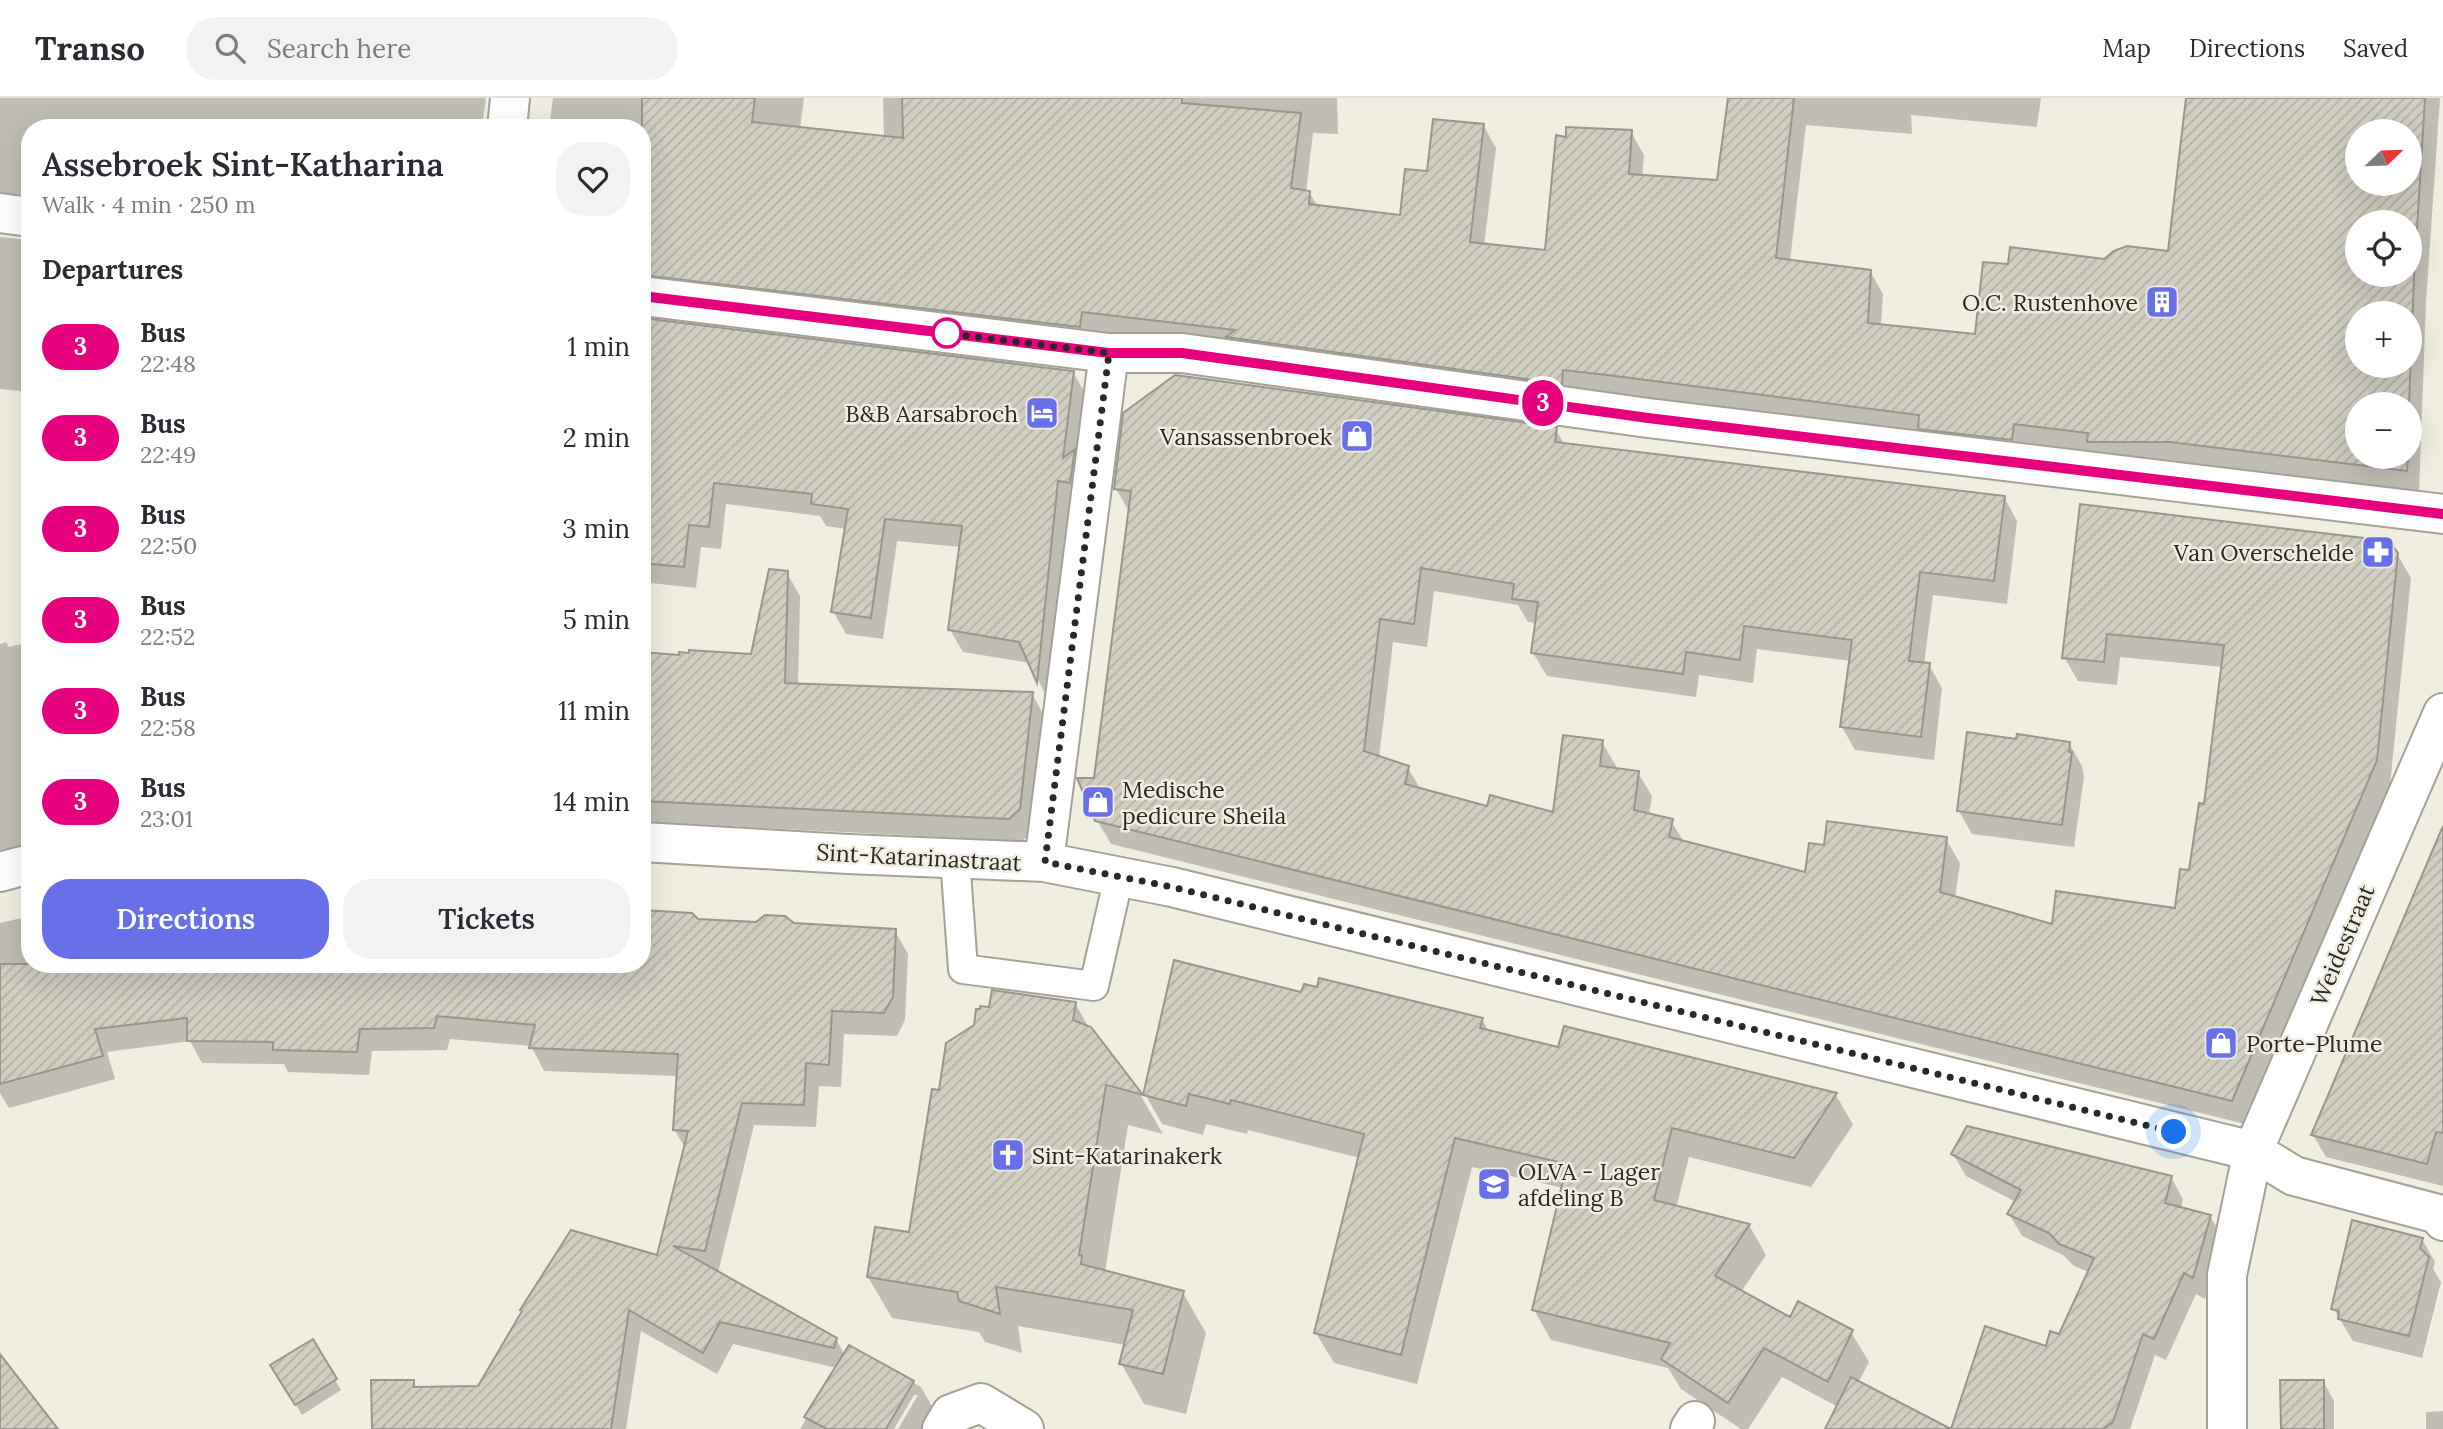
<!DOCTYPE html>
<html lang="en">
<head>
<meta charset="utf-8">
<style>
  body { margin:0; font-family:Lora,serif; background:#f2f2f3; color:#2b2b33; height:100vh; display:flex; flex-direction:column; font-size:26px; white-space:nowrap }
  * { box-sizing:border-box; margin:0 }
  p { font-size:23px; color:#7c7c81 }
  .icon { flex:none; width:38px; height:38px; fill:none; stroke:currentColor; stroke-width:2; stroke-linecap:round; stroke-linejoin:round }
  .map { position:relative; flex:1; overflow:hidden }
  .drawer { position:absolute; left:21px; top:21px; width:630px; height:854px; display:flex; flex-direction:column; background:#fff; border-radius:28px; box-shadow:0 7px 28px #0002 }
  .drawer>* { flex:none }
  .badge { padding:0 14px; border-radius:23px; font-size:24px; line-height:46px }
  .needle { width:46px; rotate:67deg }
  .fabs { position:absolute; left:2345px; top:21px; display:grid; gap:14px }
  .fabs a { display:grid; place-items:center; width:77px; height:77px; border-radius:50%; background:#fff; box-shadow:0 7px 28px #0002; font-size:35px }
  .you { position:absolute; width:35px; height:35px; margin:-18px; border:5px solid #fff; border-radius:50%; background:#1a73e8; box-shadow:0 0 0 10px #1a73e833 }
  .map>.badge { position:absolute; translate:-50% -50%; box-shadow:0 0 0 4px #fff }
  h2 { padding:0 21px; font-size:26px; line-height:63px }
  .round { display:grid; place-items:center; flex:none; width:74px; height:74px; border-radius:28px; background:#f2f2f3 }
  .overview { display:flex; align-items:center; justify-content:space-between; height:119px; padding:0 21px }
  h1 { font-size:33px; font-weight:600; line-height:52px }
  .cta { display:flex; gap:14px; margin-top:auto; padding:14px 21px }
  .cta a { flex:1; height:80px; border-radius:28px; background:#696fe9; color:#fff; font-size:28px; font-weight:600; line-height:80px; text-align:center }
  .cta a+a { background:#f2f2f3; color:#2b2b33 }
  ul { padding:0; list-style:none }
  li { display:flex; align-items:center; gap:21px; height:91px; padding:0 21px }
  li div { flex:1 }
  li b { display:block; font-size:26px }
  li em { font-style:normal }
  li .badge { min-width:77px; font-weight:700; text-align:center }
  header { display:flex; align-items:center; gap:42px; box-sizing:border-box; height:98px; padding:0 35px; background:#fff; border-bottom:2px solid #e1e1e2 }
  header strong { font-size:33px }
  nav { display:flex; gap:38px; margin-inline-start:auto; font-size:24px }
  .search { width:490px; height:63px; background:#f2f2f3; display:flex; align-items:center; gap:18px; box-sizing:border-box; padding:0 24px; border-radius:28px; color:#7c7c81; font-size:26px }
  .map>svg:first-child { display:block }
  .shadow { fill:#0003; fill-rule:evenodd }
  .building { fill:url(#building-hatch); stroke:#99968b; stroke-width:2; fill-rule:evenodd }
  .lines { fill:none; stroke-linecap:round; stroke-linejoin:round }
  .service-casing { stroke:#a4a296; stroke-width:32 }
  .minor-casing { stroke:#a4a296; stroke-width:42 }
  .service { stroke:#fff; stroke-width:28 }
  .minor { stroke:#fff; stroke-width:38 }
  .line-casing { stroke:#fff; stroke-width:16 }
  .line { stroke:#e6007e; stroke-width:10 }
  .walk { stroke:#2a2925; stroke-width:7; stroke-dasharray:0 12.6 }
  .stop-dot { fill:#fff; stroke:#e6007e; stroke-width:3.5 }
  .labels { text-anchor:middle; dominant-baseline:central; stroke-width:5; stroke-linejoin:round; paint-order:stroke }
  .poi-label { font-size:23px; fill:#2a2925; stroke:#f0ede1; text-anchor:end }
  .street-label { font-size:23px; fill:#2a2925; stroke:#f0ede1 }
</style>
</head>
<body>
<header>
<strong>Transo</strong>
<div class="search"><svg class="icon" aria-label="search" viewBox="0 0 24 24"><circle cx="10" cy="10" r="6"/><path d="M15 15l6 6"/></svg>Search here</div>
<nav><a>Map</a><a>Directions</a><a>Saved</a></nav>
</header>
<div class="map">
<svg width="2443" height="1331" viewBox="0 0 2443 1331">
  <defs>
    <pattern id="building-hatch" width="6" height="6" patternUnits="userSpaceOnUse" patternTransform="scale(1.75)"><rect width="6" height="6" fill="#d0cdc1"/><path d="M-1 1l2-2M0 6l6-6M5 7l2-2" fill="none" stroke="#b3b0a6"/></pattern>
  </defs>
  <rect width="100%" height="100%" fill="#f0ede1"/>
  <!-- shadow -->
  <path class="shadow" d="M 0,0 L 486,0 L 482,30 L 30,30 L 30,118 L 0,122 Z
    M 553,0 L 804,0 L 800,31 L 884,40 L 883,0 L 1337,0 L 1338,36 L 1313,35 L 1306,94 L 1309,94 L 1318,109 L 1402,119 L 1429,75 L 1483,27 L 1496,50 L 1484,148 L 1546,154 L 1568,41 L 1631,34 L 1644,57 L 1642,79 L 1718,84 L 1729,0 L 2041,0 L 2037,29 L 1911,17 L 1912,36 L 1806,27 L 1790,163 L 1870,173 L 1883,196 L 1881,228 L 1977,238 L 2010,168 L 2104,162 L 2170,155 L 2187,0 L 2440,0 L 2426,204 L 2419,395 L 642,203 L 642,30 L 549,30 ZM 2357,33 L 2410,33 L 2410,86 L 2357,86 ZM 2357,124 L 2410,124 L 2410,177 L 2357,177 ZM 2357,215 L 2410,215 L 2410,268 L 2357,268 ZM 2357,306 L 2410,306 L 2410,359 L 2357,359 Z
    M 0,139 L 30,142 L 30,294 L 0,291 Z
    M 642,222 L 1073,274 L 1086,297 L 1082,407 L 1070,405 L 1049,604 L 1030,565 L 963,554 L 950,532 L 961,449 L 897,443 L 883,541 L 846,536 L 833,513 L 846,431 L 826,428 L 820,418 L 726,406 L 721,451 L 701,449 L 696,490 L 642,484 Z
    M 1555,331 L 1565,347 L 2004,399 L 2017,423 L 2007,506 L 1933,497 L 1924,566 L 1929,567 L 1942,590 L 1934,662 L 1855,652 L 1842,629 L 1851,563 L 1757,551 L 1753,585 L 1699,577 L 1696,599 L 1547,578 L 1533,555 L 1537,525 L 1528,524 L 1518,507 L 1434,493 L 1427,549 L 1393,544 L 1379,660 L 1408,670 L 1421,692 L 1488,710 L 1555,716 L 1602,644 L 1616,668 L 1615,672 L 1638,675 L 1652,698 L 1649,717 L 1671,723 L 1684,744 L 1807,776 L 1826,749 L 1946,741 L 1960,765 L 1955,801 L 2053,828 L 2177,812 L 2191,774 L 2205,708 L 2223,569 L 2120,559 L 2117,587 L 2078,583 L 2064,559 L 2082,408 L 2397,456 L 2411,480 L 2390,687 L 2245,1026 L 1111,746 L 1097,722 L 1096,682 L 1130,415 L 1116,391 Z
    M 787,475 L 800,498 L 798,587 L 1032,596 L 1045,619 L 1032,734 L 1022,743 L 642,724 L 642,556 L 680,559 L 752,557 Z
    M 6,544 L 9,549 L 30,544 L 30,747 L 0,755 L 0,546 Z
    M 2018,643 L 2069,645 L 2082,668 L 2084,679 L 2074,749 L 1972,736 L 1959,713 Z
    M 2443,731 L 2443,1088 L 2326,1059 L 2313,1037 Z
    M 30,818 L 30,866 L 642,866 L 697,823 L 895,833 L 908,856 L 905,922 L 897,938 L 844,936 L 841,989 L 819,988 L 816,1029 L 754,1027 L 718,1175 L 836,1241 L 845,1257 L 850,1249 L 921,1289 L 933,1310 L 921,1331 L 898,1331 L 918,1297 L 914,1297 L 894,1331 L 800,1331 L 837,1270 L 733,1246 L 717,1276 L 641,1233 L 626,1331 L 374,1331 L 413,1284 L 417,1291 L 479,1290 L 658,1159 L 685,1050 L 674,1031 L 678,978 L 544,973 L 531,948 L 450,941 L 447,952 L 372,953 L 369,977 L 288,974 L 284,966 L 202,965 L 190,943 L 107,954 L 115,981 L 9,1010 L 0,995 L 0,825 Z
    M 1303,896 L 1482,921 L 1489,934 L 1560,951 L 1565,930 L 1836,997 L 1853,1027 L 1811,1089 L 1689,1059 L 1676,1110 L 1749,1127 L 1766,1157 L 1741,1194 L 1790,1222 L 1851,1234 L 1869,1264 L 1858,1285 L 1948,1331 L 1827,1331 L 1838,1309 L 1782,1279 L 1748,1331 L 1741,1331 L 1681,1291 L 1668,1270 L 1551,1242 L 1534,1212 L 1563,1090 L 1472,1069 L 1417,1286 L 1334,1265 L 1316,1235 L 1360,1060 L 1248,1032 L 1247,1036 L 1206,1026 L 1203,1037 L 1162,1026 L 1145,996 Z
    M 1075,905 L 1089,930 L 1141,998 L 1163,1036 L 1128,1027 L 1105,1174 L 1183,1195 L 1206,1235 L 1186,1316 L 1144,1306 L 1121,1265 L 1126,1247 L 1018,1228 L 1022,1255 L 985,1244 L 979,1234 L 892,1220 L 868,1179 L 911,1136 L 940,993 ZM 1098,983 L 1134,992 L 1139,997 L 1097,986 Z
    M 1953,1056 L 2171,1079 L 2183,1101 L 2181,1111 L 2210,1118 L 2223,1140 L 2205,1201 L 2196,1196 L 2166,1262 L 2155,1257 L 2130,1331 L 1953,1331 L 2051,1251 L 2060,1238 L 2089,1174 L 2074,1168 L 2063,1157 L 2022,1138 L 2009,1116 L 2016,1104 L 1966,1078 Z
    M 2422,1141 L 2435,1164 L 2433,1171 L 2441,1184 L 2422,1260 L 2353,1243 L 2333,1210 Z
    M 312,1243 L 341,1292 L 302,1317 L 273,1267 Z
    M 2323,1283 L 2334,1303 L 2334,1331 L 2283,1331 Z
    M 2443,1313 L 2443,1331 L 2426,1331 L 2426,1314 Z"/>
  <!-- building -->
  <path class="building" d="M 642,0 L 755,0 L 752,24 L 903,40 L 902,0 L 1182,0 L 1182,5 L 1301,15 L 1291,90 L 1310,93 L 1309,106 L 1400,117 L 1405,71 L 1427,73 L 1433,21 L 1484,26 L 1470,144 L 1545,152 L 1556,37 L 1566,39 L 1566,29 L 1632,32 L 1629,76 L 1717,82 L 1728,0 L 1794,0 L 1776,160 L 1871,172 L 1868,225 L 1975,236 L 1983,164 L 2008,166 L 2010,149 L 2104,161 L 2114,153 L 2127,148 L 2168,153 L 2186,0 L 2425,0 L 2414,180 L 2409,306 L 2357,306 L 2357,359 L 2408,359 L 2407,373 L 2170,344 L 2087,344 L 2088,335 L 2014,326 L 2012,342 L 1918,331 L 1919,317 L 1607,277 L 1563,272 L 1562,286 L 1226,239 L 1235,232 L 1082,214 L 1080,229 L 642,177 ZM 2357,33 L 2410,33 L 2410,86 L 2357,86 ZM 2357,124 L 2410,124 L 2410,177 L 2357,177 ZM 2357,215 L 2410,215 L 2410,268 L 2357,268 Z
    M 642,220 L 1074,273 L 1063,360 L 1075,351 L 1070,385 L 1058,383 L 1037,585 L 1019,544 L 948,532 L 962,428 L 885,421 L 871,520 L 831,514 L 848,411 L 811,406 L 812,396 L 714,385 L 709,429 L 689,427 L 684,469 L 642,465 Z
    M 1175,277 L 1557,329 L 1555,344 L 2005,398 L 1994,483 L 1920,474 L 1909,563 L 1930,565 L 1921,639 L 1840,629 L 1852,542 L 1744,528 L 1740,562 L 1686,554 L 1683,576 L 1531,555 L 1538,504 L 1512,501 L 1514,486 L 1421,470 L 1414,526 L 1380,521 L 1364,653 L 1409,668 L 1405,686 L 1487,708 L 1490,697 L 1553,714 L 1563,637 L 1603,642 L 1600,668 L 1639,673 L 1634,712 L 1673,721 L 1669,739 L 1805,774 L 1809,745 L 1824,747 L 1827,723 L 1947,739 L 1940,794 L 2052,826 L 2056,793 L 2175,810 L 2180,771 L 2189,772 L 2199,705 L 2204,706 L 2224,547 L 2107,536 L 2104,564 L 2062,560 L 2080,406 L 2389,443 L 2398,455 L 2377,662 L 2232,1003 L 1095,723 L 1077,680 L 1094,680 L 1131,393 L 1114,391 L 1123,315 Z
    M 769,471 L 788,473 L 785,585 L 1033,594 L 1020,711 L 1009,721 L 642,703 L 642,554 L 679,557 L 679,554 L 689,555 L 689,552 L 751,556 Z
    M 1967,634 L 2016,641 L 2017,636 L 2070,644 L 2069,654 L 2072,654 L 2062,727 L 1957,713 Z
    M 2443,728 L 2443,1035 L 2436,1034 L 2427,1066 L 2311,1037 Z
    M 642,812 L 692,815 L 698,821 L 756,824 L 765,817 L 785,818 L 794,825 L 896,831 L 893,899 L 884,915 L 832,913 L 829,967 L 806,965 L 804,1007 L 742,1005 L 705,1153 L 673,1148 L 837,1240 L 834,1250 L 720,1224 L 703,1255 L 629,1212 L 611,1331 L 372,1331 L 371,1282 L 414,1282 L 414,1289 L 478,1288 L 522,1213 L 520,1212 L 571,1132 L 657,1157 L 688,1033 L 673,1032 L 678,956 L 529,950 L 535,927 L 437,918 L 434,930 L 360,931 L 357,954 L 273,952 L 273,944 L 187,943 L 187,920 L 95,931 L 103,958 L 0,986 L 0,866 L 642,866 Z
    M 1174,862 L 1301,894 L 1304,886 L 1317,889 L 1319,880 L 1483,920 L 1480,930 L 1558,949 L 1564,928 L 1837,995 L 1794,1060 L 1672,1030 L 1654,1102 L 1750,1126 L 1715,1178 L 1790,1219 L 1798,1203 L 1853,1232 L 1828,1284 L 1764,1250 L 1728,1305 L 1661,1261 L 1670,1245 L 1532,1212 L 1567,1066 L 1455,1040 L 1401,1257 L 1314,1235 L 1364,1036 L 1231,1002 L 1230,1006 L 1189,996 L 1186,1008 L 1143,997 Z
    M 992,892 L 1076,904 L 1073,922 L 1091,929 L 1143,997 L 1106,987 L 1079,1157 L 1082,1158 L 1081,1166 L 1184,1193 L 1163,1276 L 1119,1266 L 1133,1212 L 996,1189 L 1000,1216 L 959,1203 L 957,1194 L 867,1179 L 875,1129 L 909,1134 L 932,991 L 939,992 L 946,945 L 974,927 L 976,911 L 980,911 L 980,908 L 989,909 Z
    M 1967,1028 L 2172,1078 L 2165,1105 L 2211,1117 L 2193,1180 L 2184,1175 L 2154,1241 L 2143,1236 L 2113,1324 L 2103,1331 L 1825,1331 L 1851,1279 L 1951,1331 L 1985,1228 L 2046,1248 L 2050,1233 L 2059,1236 L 2094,1160 L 2059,1146 L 2049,1135 L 2007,1116 L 2021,1092 L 1951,1056 Z
    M 2352,1122 L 2423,1140 L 2420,1150 L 2429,1159 L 2409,1238 L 2338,1221 L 2339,1213 L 2331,1211 Z
    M 313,1241 L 337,1281 L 295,1307 L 270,1267 Z
    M 849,1247 L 914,1283 L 886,1331 L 827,1331 L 804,1319 Z
    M 0,1256 L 58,1331 L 0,1331 Z
    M 2280,1282 L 2324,1282 L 2324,1331 L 2281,1331 Z"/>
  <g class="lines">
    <defs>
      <path id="service" d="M 955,760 L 963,871 L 1094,888 L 1119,778"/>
      <path id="minor" d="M 507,30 L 510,0
        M 0,115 L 30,119
        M 642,198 L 1109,255 L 1182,255 L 1648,320 L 2443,416
        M 642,744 L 848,756 L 1044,764 L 1172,789 L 2253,1053 L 2294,1078 L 2438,1116 L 2443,1123
        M 1044,764 L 1109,255
        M 0,774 L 30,766
        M 942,1331 L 951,1316 L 981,1305 L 1024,1331
        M 1690,1331 L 1695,1323
        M 2227,1331 L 2227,1177 L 2253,1053 L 2443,615"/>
    </defs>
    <!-- service casing -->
    <use href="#service" class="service-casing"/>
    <!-- minor casing -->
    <use href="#minor" class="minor-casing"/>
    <!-- service -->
    <use href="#service" class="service"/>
    <!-- minor -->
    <use href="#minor" class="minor"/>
  </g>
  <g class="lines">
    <defs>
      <path id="line" d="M 642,198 L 1109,255 L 1182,255 L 1648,320 L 2443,416"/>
    </defs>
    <!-- line casing -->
    <use href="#line" class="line-casing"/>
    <!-- line -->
    <use href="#line" class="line"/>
    <!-- walk -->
    <path class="walk" d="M 947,235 L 944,235 L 1109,255 L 1045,764 L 1172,789 L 2174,1034"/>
  </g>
  <!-- icons -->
  <defs>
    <symbol id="building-square" viewBox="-11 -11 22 22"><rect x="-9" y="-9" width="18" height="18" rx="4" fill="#696fe9" stroke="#f0ede1"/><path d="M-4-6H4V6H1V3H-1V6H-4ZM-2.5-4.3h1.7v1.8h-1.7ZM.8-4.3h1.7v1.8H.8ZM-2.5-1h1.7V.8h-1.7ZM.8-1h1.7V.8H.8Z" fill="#fff"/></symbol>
    <symbol id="hotel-square" viewBox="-11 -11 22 22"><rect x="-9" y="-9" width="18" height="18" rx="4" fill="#696fe9" stroke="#f0ede1"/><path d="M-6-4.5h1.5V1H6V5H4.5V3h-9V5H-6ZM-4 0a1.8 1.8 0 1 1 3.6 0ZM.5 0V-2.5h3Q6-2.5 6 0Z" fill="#fff"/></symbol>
    <symbol id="shop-square" viewBox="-11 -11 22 22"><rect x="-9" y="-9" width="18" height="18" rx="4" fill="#696fe9" stroke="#f0ede1"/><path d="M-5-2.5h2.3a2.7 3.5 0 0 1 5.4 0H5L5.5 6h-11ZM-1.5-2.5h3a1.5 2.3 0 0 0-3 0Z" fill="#fff"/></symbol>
    <symbol id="pharmacy-square" viewBox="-11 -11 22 22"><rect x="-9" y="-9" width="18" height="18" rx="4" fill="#696fe9" stroke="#f0ede1"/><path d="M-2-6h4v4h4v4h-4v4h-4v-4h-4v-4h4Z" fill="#fff"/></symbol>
    <symbol id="church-square" viewBox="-11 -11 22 22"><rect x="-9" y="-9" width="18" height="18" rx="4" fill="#696fe9" stroke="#f0ede1"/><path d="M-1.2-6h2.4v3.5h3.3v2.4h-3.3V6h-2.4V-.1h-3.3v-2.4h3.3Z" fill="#fff"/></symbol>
    <symbol id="school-square" viewBox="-11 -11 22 22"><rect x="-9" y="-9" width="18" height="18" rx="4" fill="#696fe9" stroke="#f0ede1"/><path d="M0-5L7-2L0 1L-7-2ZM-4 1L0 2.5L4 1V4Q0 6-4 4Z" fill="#fff"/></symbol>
  </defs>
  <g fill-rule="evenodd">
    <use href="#building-square" x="2143" y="185" width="38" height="38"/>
    <use href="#hotel-square" x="1023" y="296" width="38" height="38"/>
    <use href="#shop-square" x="1338" y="319" width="38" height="38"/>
    <use href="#pharmacy-square" x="2359" y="435" width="38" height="38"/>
    <use href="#shop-square" x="1079" y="685" width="38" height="38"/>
    <use href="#shop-square" x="2202" y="926" width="38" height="38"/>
    <use href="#church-square" x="989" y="1038" width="38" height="38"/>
    <use href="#school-square" x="1475" y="1067" width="38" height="38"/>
  </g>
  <!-- markers -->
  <circle class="stop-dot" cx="947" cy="235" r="14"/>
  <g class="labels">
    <!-- poi labels -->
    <g class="poi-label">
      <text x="2138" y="204">O.C. Rustenhove</text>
      <text x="1018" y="315">B&amp;B Aarsabroch</text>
      <text x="1332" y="338">Vansassenbroek</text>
      <text x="2354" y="454">Van Overschelde</text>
      <text x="1122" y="691" text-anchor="start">Medische<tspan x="1122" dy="26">pedicure Sheila</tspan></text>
      <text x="2246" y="945" text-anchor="start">Porte-Plume</text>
      <text x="1032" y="1057" text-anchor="start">Sint-Katarinakerk</text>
      <text x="1518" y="1073" text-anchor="start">OLVA - Lager<tspan x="1518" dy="26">afdeling B</tspan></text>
    </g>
    <!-- street labels -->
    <g class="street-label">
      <text transform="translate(919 759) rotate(3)">Sint-Katarinastraat</text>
      <text transform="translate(2342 847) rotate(-67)">Weidestraat</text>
    </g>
  </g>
</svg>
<div class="fabs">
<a><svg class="needle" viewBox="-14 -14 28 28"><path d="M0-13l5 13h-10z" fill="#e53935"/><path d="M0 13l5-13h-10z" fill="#7c7c81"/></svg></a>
<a><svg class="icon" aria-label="locate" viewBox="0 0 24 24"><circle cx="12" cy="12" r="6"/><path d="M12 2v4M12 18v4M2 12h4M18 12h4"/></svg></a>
<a>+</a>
<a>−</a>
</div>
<div class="you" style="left:2174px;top:1034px"></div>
<b class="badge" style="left:1543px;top:305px;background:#e6007e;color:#fff">3</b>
<section class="drawer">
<div class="overview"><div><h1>Assebroek Sint-Katharina</h1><p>Walk · 4 min · 250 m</p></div><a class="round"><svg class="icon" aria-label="heart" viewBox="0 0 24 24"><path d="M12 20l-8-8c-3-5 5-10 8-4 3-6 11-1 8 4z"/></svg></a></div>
<h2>Departures</h2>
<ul>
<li><span class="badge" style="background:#e6007e;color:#fff">3</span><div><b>Bus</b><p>22:48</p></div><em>1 min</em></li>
<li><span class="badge" style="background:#e6007e;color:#fff">3</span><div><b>Bus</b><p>22:49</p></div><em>2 min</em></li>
<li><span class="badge" style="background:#e6007e;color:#fff">3</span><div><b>Bus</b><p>22:50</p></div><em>3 min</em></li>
<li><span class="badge" style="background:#e6007e;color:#fff">3</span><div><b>Bus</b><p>22:52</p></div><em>5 min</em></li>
<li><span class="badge" style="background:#e6007e;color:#fff">3</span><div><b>Bus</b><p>22:58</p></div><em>11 min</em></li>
<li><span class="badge" style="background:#e6007e;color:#fff">3</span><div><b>Bus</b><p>23:01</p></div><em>14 min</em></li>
</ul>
<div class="cta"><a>Directions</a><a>Tickets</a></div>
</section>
</div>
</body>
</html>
